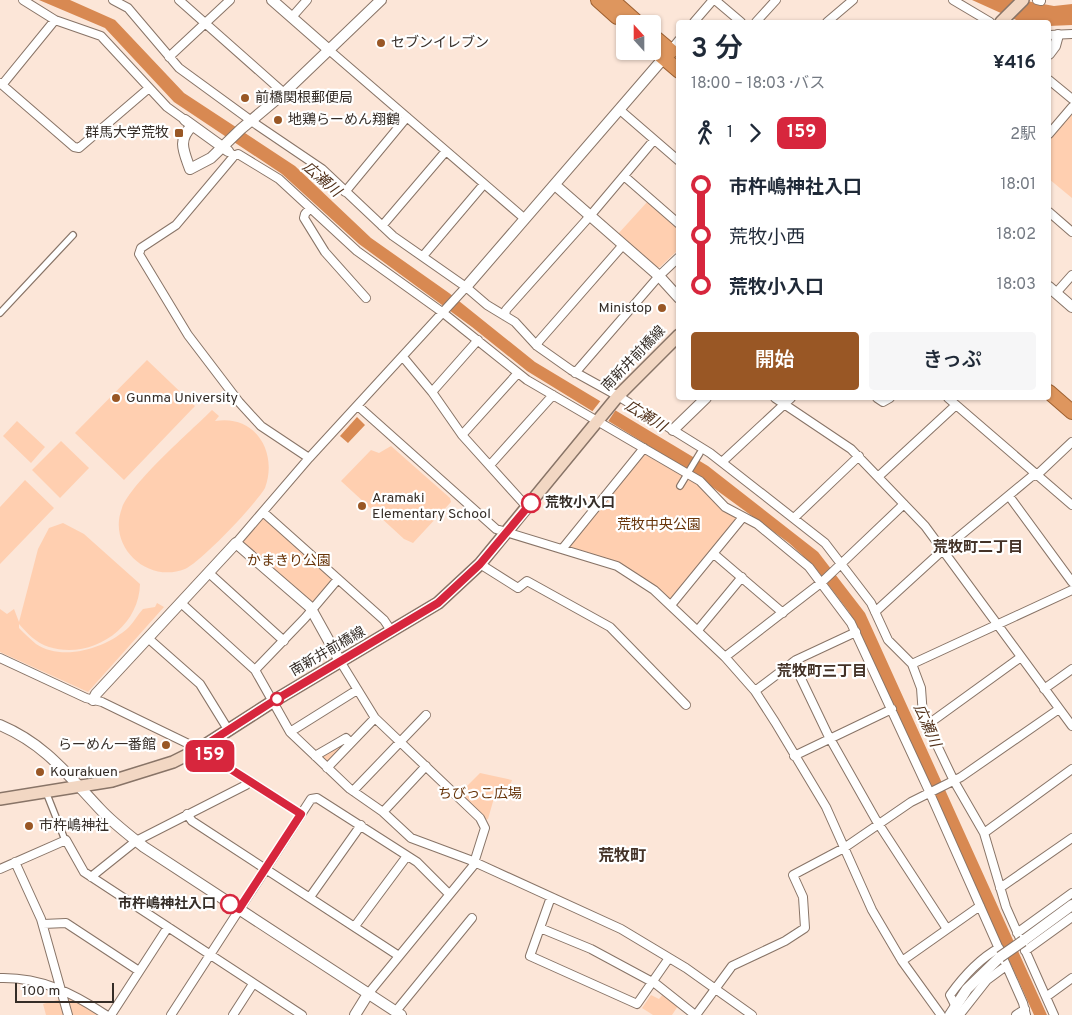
<!DOCTYPE html>
<html lang="ja">
<head>
<meta charset="utf-8">
<style>
  body { margin:0; font-family:Overpass,"Noto Sans JP",sans-serif; background:#f6f6f7; color:#1f2937; height:100vh; display:flex; flex-direction:column; font-size:19px; white-space:nowrap }
  * { box-sizing:border-box; margin:0 }
  p { font-size:16px; color:#747a83 }
  .icon { flex:none; width:28px; height:28px; fill:none; stroke:currentColor; stroke-width:2; stroke-linecap:round; stroke-linejoin:round }
  .map { position:relative; flex:1; overflow:hidden }
  .sheet { position:absolute; left:676px; top:20px; width:375px; height:380px; display:flex; flex-direction:column; background:#fff; border-radius:5px; box-shadow:0 1px 4px #0004 }
  .sheet>* { flex:none }
  .badge { padding:0 10px; border-radius:8px; font-size:18px; line-height:32px }
  .needle { width:32px; rotate:339deg }
  .buttons { position:absolute; left:616px; top:15px; display:grid; gap:10px }
  .buttons a { display:grid; place-items:center; width:45px; height:45px; border-radius:5px; background:#fff; box-shadow:0 1px 4px #0004; font-size:25px }
  .scale { position:absolute; left:15px; bottom:12px; width:99px; box-sizing:border-box; padding-left:5px; border:2px solid #352d27; border-top:0; font-size:14px; line-height:18px; white-space:nowrap; color:#352d27; -webkit-text-stroke:4px #fff; paint-order:stroke }
  .map>.badge { position:absolute; translate:-50% -50%; box-shadow:0 0 0 2px #fff }
  .legs { display:flex; align-items:center; gap:8px; height:55px; padding:0 15px; font-size:16px }
  .legs p { margin-inline-start:auto }
  .head { display:flex; align-items:center; justify-content:space-between; height:85px; padding:0 15px }
  h1 { font-size:28px; font-weight:600; line-height:38px }
  .cta { display:flex; gap:10px; margin-top:auto; padding:10px 15px }
  .cta a { flex:1; height:58px; border-radius:5px; background:#995725; color:#fff; font-size:20px; font-weight:600; line-height:58px; text-align:center }
  .cta a+a { background:#f6f6f7; color:#1f2937 }
  ul { padding:0 15px; list-style:none }
  li { display:flex; align-items:center; gap:18px; height:50px; font-size:19px }
  li i { display:grid; place-items:center; width:8px; height:100%; margin:0 6px; background:currentColor }
  li i::after { content:''; width:12px; height:12px; margin:-6px; border:4px solid; border-radius:50%; background:#fff }
  li p { margin-inline-start:auto }
  li:first-child i { background:linear-gradient(#0000 50%,currentColor 0) }
  li:last-child i { background:linear-gradient(currentColor 50%,#0000 0) }
  .map>svg:first-child { display:block }
  .green { fill:#ffcfb0 }
  .water { fill:#d88952 }
  .pier { fill:#fce6d8 }
  .lines { fill:none; stroke-linecap:round; stroke-linejoin:round }
  .pedestrian-casing { stroke:#887467; stroke-width:8 }
  .minor-casing { stroke:#887467; stroke-width:10 }
  .tertiary-casing { stroke:#887467; stroke-width:12 }
  .secondary-casing { stroke:#887467; stroke-width:14 }
  .trunk-casing { stroke:#9d6031; stroke-width:16 }
  .pedestrian { stroke:#fff; stroke-width:5.5 }
  .minor { stroke:#fff; stroke-width:8 }
  .tertiary { stroke:#fff; stroke-width:10 }
  .secondary { stroke:#f2d7c3; stroke-width:11 }
  .trunk { stroke:#de965e; stroke-width:14 }
  .tertiary-bridge-casing { stroke:#887467; stroke-width:12; stroke-linecap:butt }
  .tertiary-bridge { stroke:#fff; stroke-width:10 }
  .line-1-casing { stroke:#fff; stroke-width:11 }
  .line-1 { stroke:#d7263d; stroke-width:8 }
  .poi-dot { fill:#995725; stroke:#fff; stroke-width:2 }
  .stop-1-dot { fill:#fff; stroke:#d7263d; stroke-width:2.5 }
  .labels { text-anchor:middle; dominant-baseline:central; stroke-width:4.5; stroke-linejoin:round; paint-order:stroke }
  .poi-label { font-size:14px; fill:#352d27; stroke:#fff; text-anchor:start }
  .street-label { font-size:14px; fill:#352d27; stroke:#fff }
  .stop-label { font-size:14px; font-weight:bold; fill:#352d27; stroke:#fff; text-anchor:start }
  .park-label { font-size:14px; fill:#68350a; stroke:#fff }
  .water-label { font-size:15px; font-style:italic; fill:#513019; stroke:#fff }
  .neighbourhood-label { font-size:15px; font-weight:bold; fill:#433227; stroke:#fff }
  .quarter-label { font-size:16px; font-weight:bold; fill:#433227; stroke:#fff }
</style>
</head>
<body>
<div class="map">
<svg width="1072" height="1015" viewBox="0 0 1072 1015">
  <rect width="100%" height="100%" fill="#fce6d8"/>
  <!-- green -->
  <path class="green" d="M 1072,112 L 1072,198 L 1049,179 L 1049,139 Z
    M 648,201 L 679,228 L 679,249 L 660,267 L 656,267 L 618,234 Z
    M 147,360 L 195,406 L 124,480 L 75,433 Z
    M 212,410 L 219,416 L 215,421 C 256,414 278,453 265,488 C 255,505 201,562 185,569 C 147,584 107,546 122,508 C 131,483 191,431 212,410 Z
    M 17,421 L 45,447 L 31,463 L 3,436 Z
    M 61,441 L 89,468 L 60,498 L 32,470 Z
    M 391,446 L 450,498 L 451,502 L 413,543 L 404,539 L 341,481 L 371,450 L 379,453 Z
    M 644,454 L 702,487 L 735,516 L 737,521 L 671,599 L 616,562 L 571,547 L 569,543 Z
    M 25,480 L 54,508 L 0,564 L 0,507 Z
    M 263,517 L 331,577 L 332,580 L 313,601 L 309,601 L 243,542 L 243,538 Z
    M 63,523 L 84,534 L 140,584 C 139,629 91,660 49,647 C 36,643 27,633 19,624 L 19,628 C 24,633 30,639 36,644 C 63,662 107,648 129,627 C 134,622 138,614 143,609 L 155,607 L 157,603 L 164,607 L 88,692 L 0,652 L 0,609 L 7,614 L 14,609 L 19,622 L 38,549 L 49,528 Z
    M 344,741 L 348,744 L 328,765 L 319,757 Z
    M 480,773 L 512,780 L 508,792 L 494,798 L 488,819 L 485,820 L 459,794 Z
    M 663,994 L 678,1006 L 672,1015 L 653,1015 L 642,1008 L 651,995 L 659,999 Z
    M 72,997 L 101,1015 L 70,1015 L 66,1001 Z
    M 61,999 L 65,1015 L 46,1015 L 43,1004 Z"/>
  <!-- water -->
  <path class="water" d="M 39,0 L 70,0 L 115,20 L 184,93 L 295,166 L 371,238 L 449,293 L 535,362 L 708,466 L 818,552 L 865,613 L 1047,1015 L 1034,1015 L 856,625 L 849,612 L 814,566 L 789,543 L 693,473 L 527,371 L 472,327 L 359,244 L 282,174 L 174,102 L 105,28 Z
    M 972,0 L 1021,0 L 1054,6 L 1072,4 L 1072,25 L 1049,26 L 1049,22 L 1021,22 Z
    M 357,417 L 365,425 L 348,443 L 340,436 Z"/>
  <!-- pier -->
  <path class="pier" d="M 602,399 L 617,408 L 607,423 L 591,413 Z"/>
  <g class="lines">
    <defs>
      <path id="pedestrian" d="M 0,313 L 73,235
        M 680,486 L 700,453
        M 46,792 L 65,840"/>
      <path id="minor" d="M 23,0 L 55,20 L 101,36 L 167,107 L 185,120
        M 113,0 L 128,8 L 179,68 L 257,125 L 322,169 L 393,236 L 466,287 L 487,305 L 515,322 L 537,346 L 571,370 L 618,396 L 710,453 L 825,543 L 871,603 L 888,640 L 912,664 L 921,688 L 923,716 L 954,781 L 984,833 L 1006,907 L 1054,1015
        M 179,0 L 284,93
        M 715,0 L 741,22
        M 953,0 L 990,22
        M 1037,0 L 1041,1
        M 292,17 L 307,0
        M 694,22 L 713,0
        M 756,22 L 776,0
        M 827,22 L 853,0
        M 1049,35 L 1072,34
        M 329,50 L 525,219
        M 670,51 L 679,40
        M 169,57 L 230,0
        M 1049,80 L 1072,99
        M 0,83 L 74,147 L 79,148 L 149,88
        M 2,85 L 55,20
        M 620,110 L 679,161
        M 1049,134 L 1072,107
        M 228,151 L 234,156 L 238,154 L 279,179 L 357,251 L 442,312 L 527,380 L 700,481 L 725,507 L 757,524 L 809,567 L 851,623 L 928,789 L 1023,1003 L 1026,1015
        M 234,156 L 176,225 L 141,248 L 139,254 L 188,335 L 239,402 L 261,426 L 309,458
        M 624,176 L 679,224
        M 345,192 L 407,117
        M 310,208 L 305,214 L 304,218 L 325,252 L 366,298
        M 1049,212 L 1072,232
        M 382,226 L 446,151
        M 423,256 L 484,184
        M 1056,293 L 1072,275
        M 505,316 L 506,310 L 590,216 L 654,140
        M 537,346 L 539,341 L 623,245
        M 403,357 L 432,392 L 462,435 L 527,507
        M 575,373 L 659,276 L 679,257
        M 432,392 L 478,340
        M 775,398 L 851,449 L 925,526 L 1072,726
        M 877,398 L 883,402 L 890,398
        M 948,398 L 1072,505
        M 358,406 L 496,529 L 617,566 L 654,590 L 725,657 L 755,691 L 775,722 L 826,807 L 872,910 L 902,961 L 941,1015
        M 462,435 L 518,373
        M 722,462 L 791,398
        M 491,464 L 553,395
        M 879,476 L 956,405
        M 1009,496 L 1072,582
        M 263,512 L 384,620 L 392,632
        M 794,518 L 859,456
        M 236,543 L 309,458 L 466,287
        M 563,548 L 644,448
        M 714,554 L 783,613
        M 480,564 L 518,588 L 527,581 L 610,627 L 686,705
        M 209,573 L 284,641
        M 181,603 L 255,670 L 290,732 L 350,789 L 383,812 L 411,838 L 470,860 L 621,929 L 686,968 L 752,1015
        M 671,605 L 743,517
        M 875,612 L 944,549 L 1031,477 L 1038,474 L 1072,442
        M 698,630 L 742,577
        M 149,639 L 200,684 L 229,731
        M 725,657 L 822,582 L 904,504
        M 0,658 L 86,698 L 102,702 L 199,749 L 301,814
        M 340,661 L 375,718 L 480,818 L 485,828 L 473,866 L 368,994
        M 793,662 L 828,735 L 876,820 L 947,929
        M 912,664 L 1072,590
        M 255,670 L 305,618 L 338,579
        M 1044,689 L 1072,669
        M 755,691 L 796,660 L 856,632
        M 927,725 L 1021,657
        M 290,732 L 357,690
        M 315,756 L 346,738 L 351,743
        M 794,756 L 892,709
        M 327,768 L 375,718
        M 353,791 L 426,715
        M 383,812 L 426,766
        M 187,814 L 192,821 L 399,956
        M 984,833 L 1072,769
        M 15,862 L 41,919 L 68,1015
        M 0,869 L 66,840 L 84,872 L 302,1015
        M 91,877 L 136,841 L 246,785 L 249,782
        M 1000,888 L 1072,838
        M 310,897 L 361,825
        M 551,897 L 530,956 L 637,1004 L 669,958
        M 43,924 L 66,923 L 139,971
        M 355,926 L 407,856
        M 540,928 L 591,949 L 656,984 L 695,1015
        M 1017,933 L 1072,893
        M 1025,951 L 1072,917
        M 902,961 L 980,906
        M 0,978 C 41,977 73,993 106,1015
        M 1046,997 L 1072,978
        M 955,1005 L 950,995 C 963,977 979,959 999,948
        M 396,1011 L 472,918
        M 952,1012 L 961,1013 L 987,980 L 1006,966
        M 111,1015 L 168,927
        M 171,1015 L 311,799 L 317,798 L 417,862 L 449,894
        M 233,1015 L 253,984
        M 696,1015 L 732,966 L 785,941 L 805,928 L 803,897 L 793,875 L 844,848 L 911,802 L 961,777 L 1059,709
        M 1016,1015 L 1025,1009"/>
      <path id="tertiary" d="M 272,0 L 329,50
        M 1049,54 L 1055,46 L 1058,35
        M 185,120 L 228,151
        M 192,126 C 177,140 184,152 190,169 L 211,158 L 241,129 L 284,93 L 381,0
        M 555,185 L 659,276 L 679,298
        M 466,287 L 668,53
        M 1049,287 L 1072,307
        M 673,430 L 706,398
        M 93,700 L 96,694 L 236,543 L 310,607 L 340,661
        M 0,725 C 45,744 67,774 100,809 C 113,823 129,835 144,847 L 401,1015
        M 1023,941 L 1072,905
        M 355,1015 L 368,994
        M 950,1015 L 967,989 L 1000,957"/>
      <path id="secondary" d="M 1001,22 L 1023,0
        M 0,799 L 112,781 L 173,762 L 199,749 L 272,702 L 438,603 L 480,564 L 618,396 L 679,335"/>
      <path id="trunk" d="M 598,0 L 617,17
        M 612,0 L 639,24
        M 652,35 L 671,51
        M 652,48 L 679,71
        M 1049,392 L 1072,412"/>
    </defs>
    <!-- pedestrian casing -->
    <use href="#pedestrian" class="pedestrian-casing"/>
    <!-- minor casing -->
    <use href="#minor" class="minor-casing"/>
    <!-- tertiary casing -->
    <use href="#tertiary" class="tertiary-casing"/>
    <!-- secondary casing -->
    <use href="#secondary" class="secondary-casing"/>
    <!-- trunk casing -->
    <use href="#trunk" class="trunk-casing"/>
    <!-- pedestrian -->
    <use href="#pedestrian" class="pedestrian"/>
    <!-- minor -->
    <use href="#minor" class="minor"/>
    <!-- tertiary -->
    <use href="#tertiary" class="tertiary"/>
    <!-- secondary -->
    <use href="#secondary" class="secondary"/>
    <!-- trunk -->
    <use href="#trunk" class="trunk"/>
    <defs>
      <path id="tertiary-bridge" d="M 1000,957 L 1023,941"/>
    </defs>
    <!-- tertiary-bridge casing -->
    <use href="#tertiary-bridge" class="tertiary-bridge-casing"/>
    <!-- tertiary-bridge -->
    <use href="#tertiary-bridge" class="tertiary-bridge"/>
  </g>
  <g class="lines">
    <defs>
      <path id="line-1" d="M 230,904 L 239,909 L 301,814 L 199,749 L 272,702 L 438,603 L 480,564 L 531,503"/>
    </defs>
    <!-- line-1 casing -->
    <use href="#line-1" class="line-1-casing"/>
    <!-- line-1 -->
    <use href="#line-1" class="line-1"/>
  </g>
  <!-- markers -->
  <g class="poi-dot">
    <circle cx="381" cy="43" r="5"/>
    <circle cx="245" cy="98" r="5"/>
    <circle cx="278" cy="120" r="5"/>
    <rect x="174" y="128" width="10" height="10" rx="2.5"/>
    <circle cx="662" cy="308" r="5"/>
    <circle cx="116" cy="398" r="5"/>
    <circle cx="362" cy="506" r="5"/>
    <circle cx="166" cy="745" r="5"/>
    <circle cx="40" cy="772" r="5"/>
    <circle cx="29" cy="826" r="5"/>
  </g>
  <g class="stop-1-dot">
    <circle cx="531" cy="503" r="9"/>
    <circle cx="277" cy="699" r="6"/>
    <circle cx="230" cy="904" r="9"/>
  </g>
  <g class="labels">
    <!-- poi labels -->
    <g class="poi-label">
      <text x="391" y="43">セブンイレブン</text>
      <text x="255" y="98">前橋関根郵便局</text>
      <text x="288" y="120">地鶏らーめん翔鶴</text>
      <text x="169" y="133" text-anchor="end">群馬大学荒牧</text>
      <text x="652" y="308" text-anchor="end">Ministop</text>
      <text x="126" y="398">Gunma University</text>
      <text x="372" y="498">Aramaki<tspan x="372" dy="16">Elementary School</tspan></text>
      <text x="156" y="745" text-anchor="end">らーめん一番館</text>
      <text x="50" y="772">Kourakuen</text>
      <text x="39" y="826">市杵嶋神社</text>
    </g>
    <!-- street labels -->
    <g class="street-label">
      <text transform="translate(634 359) rotate(-46)">南新井前橋線</text>
      <text transform="translate(328 652) rotate(-30)">南新井前橋線</text>
    </g>
    <!-- stop labels -->
    <g class="stop-label">
      <text x="545" y="503">荒牧小入口</text>
      <text x="216" y="904" text-anchor="end">市杵嶋神社入口</text>
    </g>
    <!-- park labels -->
    <g class="park-label">
      <text x="659" y="525">荒牧中央公園</text>
      <text x="289" y="561">かまきり公園</text>
      <text x="480" y="794">ちびっこ広場</text>
    </g>
    <!-- water labels -->
    <g class="water-label">
      <text transform="translate(321 180) rotate(41)">広瀬川</text>
      <text transform="translate(645 417) rotate(32)">広瀬川</text>
      <text transform="translate(926 726) rotate(66)">広瀬川</text>
    </g>
    <!-- neighbourhood labels -->
    <g class="neighbourhood-label">
      <text x="978" y="548">荒牧町二丁目</text>
      <text x="822" y="672">荒牧町三丁目</text>
    </g>
    <!-- quarter labels -->
    <g class="quarter-label">
      <text x="622" y="857">荒牧町</text>
    </g>
  </g>
</svg>
<div class="buttons">
<a><svg class="needle" viewBox="-14 -14 28 28"><path d="M0-13l5 13h-10z" fill="#e53935"/><path d="M0 13l5-13h-10z" fill="#747a83"/></svg></a>
</div>
<div class="scale">100 m</div>
<b class="badge" style="left:210px;top:756px;background:#d7263d;color:#fff">159</b>
<section class="sheet">
<div class="head"><div><h1>3 分</h1><p>18:00 – 18:03 · バス</p></div><b>¥416</b></div>
<div class="legs"><svg class="icon" aria-label="walk" viewBox="0 0 24 24"><circle cx="13" cy="4" r="2"/><path d="M13 8l-2 6 4 7M11 14l-3 7M7 12l3-4h3l4 4"/></svg>1<svg class="icon" aria-label="forward" viewBox="0 0 24 24"><path d="M9 5l7 7-7 7"/></svg><b class="badge" style="background:#d7263d;color:#fff">159</b><p>2駅</p></div>
<ul>
<li><i style="color:#d7263d"></i><b>市杵嶋神社入口</b><p>18:01</p></li>
<li><i style="color:#d7263d"></i><span>荒牧小西</span><p>18:02</p></li>
<li><i style="color:#d7263d"></i><b>荒牧小入口</b><p>18:03</p></li>
</ul>
<div class="cta"><a>開始</a><a>きっぷ</a></div>
</section>
</div>
</body>
</html>
